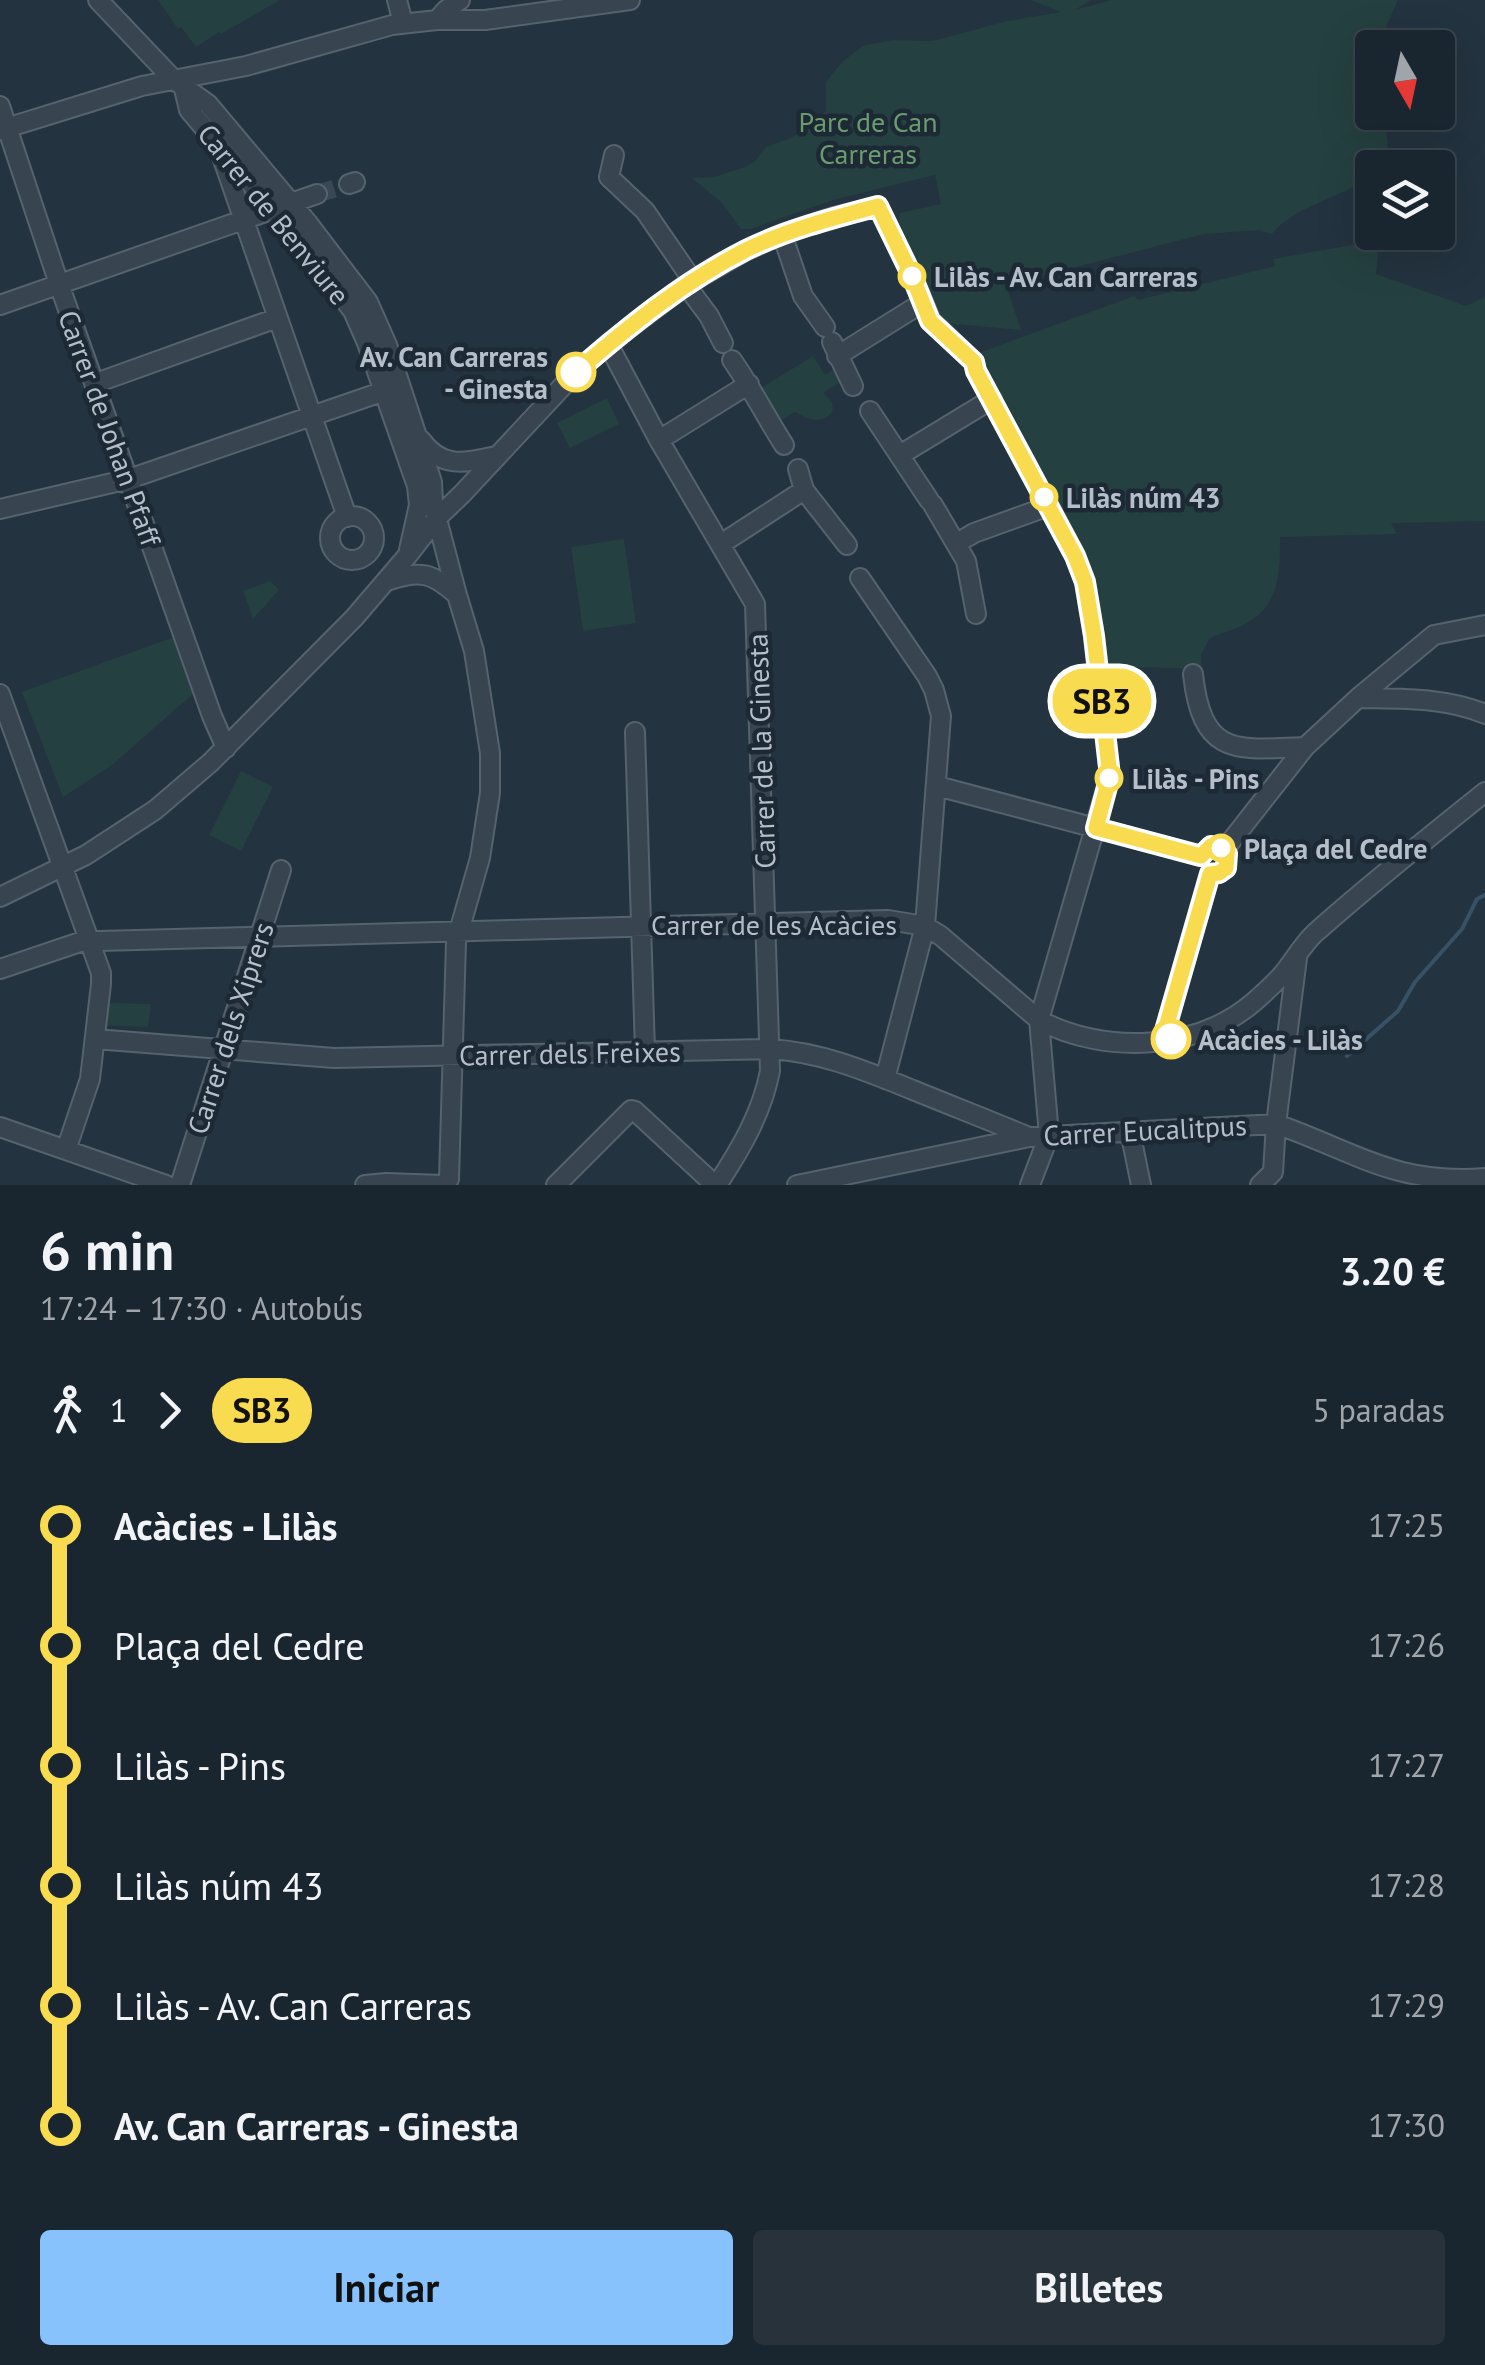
<!DOCTYPE html>
<html lang="es">
<head>
<meta charset="utf-8">
<style>
  body { margin:0; font-family:"PT Sans",sans-serif; background:#27323b; color:#f1f3f6; height:100vh; display:flex; flex-direction:column; font-size:38px; white-space:nowrap }
  * { box-sizing:border-box; margin:0 }
  p { font-size:32px; color:#9fa5aa }
  .icon { flex:none; width:55px; height:55px; fill:none; stroke:currentColor; stroke-width:2; stroke-linecap:round; stroke-linejoin:round }
  .map { position:relative; height:1185px; overflow:hidden }
  .drawer { display:flex; flex-direction:column; background:#1a262f; flex:1 }
  .drawer>* { flex:none }
  .badge { padding:0 20px; border-radius:32px; font-size:35px; line-height:65px }
  .needle { width:65px; rotate:171deg }
  .tools { position:absolute; left:1355px; top:30px; display:grid; gap:20px }
  .tools a { display:grid; place-items:center; width:100px; height:100px; border-radius:10px; background:#1a262f; box-shadow:0 10px 40px #0002,0 0 0 2px #38434b; font-size:50px }
  .map>.badge { position:absolute; translate:-50% -50%; box-shadow:0 0 0 5px #fff }
  .legs { display:flex; align-items:center; gap:15px; height:110px; padding:0 40px; font-size:32px }
  .legs p { margin-inline-start:auto }
  .head { display:flex; align-items:center; justify-content:space-between; height:170px; padding:0 40px }
  h1 { font-size:55px; font-weight:700; line-height:75px }
  .primary-button { display:flex; gap:20px; margin-top:auto; padding:20px 40px }
  .primary-button a { flex:1; height:115px; border-radius:10px; background:#87c2fc; color:#111; font-size:40px; font-weight:700; line-height:115px; text-align:center }
  .primary-button a+a { background:#27323b; color:#f1f3f6 }
  ul { padding:0 40px; list-style:none }
  li { display:flex; align-items:center; gap:35px; height:120px; font-size:38px }
  li i { display:grid; place-items:center; width:15px; height:100%; margin:0 12px; background:currentColor }
  li i::after { content:''; width:25px; height:25px; margin:-12px; border:8px solid; border-radius:50%; background:#1a262f }
  li p { margin-inline-start:auto }
  li:first-child i { background:linear-gradient(#0000 50%,currentColor 0) }
  li:last-child i { background:linear-gradient(currentColor 50%,#0000 0) }
  .map>svg:first-child { display:block }
  .green { fill:#254040 }
  .lines { fill:none; stroke-linecap:round; stroke-linejoin:round }
  .stream { stroke:#375167; stroke-width:4 }
  .minor-tunnel { stroke:#394854; stroke-width:18; stroke-dasharray:18 9; stroke-linecap:butt }
  .minor-casing { stroke:#56626d; stroke-width:22 }
  .minor { stroke:#38444f; stroke-width:18 }
  .line-1-casing { stroke:#fff; stroke-width:22 }
  .line-1 { stroke:#f9db4f; stroke-width:15 }
  .stop-1-dot { fill:#fff; stroke:#f9db4f; stroke-width:5 }
  .labels { text-anchor:middle; dominant-baseline:central; stroke-width:9; stroke-linejoin:round; paint-order:stroke }
  .park-label { font-size:28px; fill:#6a9c70; stroke:#1d2934 }
  .street-label { font-size:28px; fill:#b4bfca; stroke:#1d2934 }
  .stop-label { font-size:28px; font-weight:bold; fill:#b4bfca; stroke:#1d2934; text-anchor:start }
</style>
</head>
<body>
<div class="map">
<svg width="1485" height="1185" viewBox="0 0 1485 1185">
  <rect width="100%" height="100%" fill="#23333f"/>
  <!-- green -->
  <path class="green" d="M 158,0 L 280,0 L 221,34 L 219,32 L 196,47 L 181,27 L 178,29 Z
    M 1030,0 L 1091,0 L 1075,10 L 1112,0 L 1398,0 L 1377,47 L 1372,48 L 1372,112 L 1384,113 L 1388,148 C 1379,160 1370,178 1357,185 C 1328,201 1294,208 1272,234 L 1259,230 L 1204,234 L 1006,285 L 1021,330 L 944,323 L 931,305 L 898,220 L 900,213 L 941,204 L 935,175 L 833,200 L 751,229 L 741,229 L 722,203 L 692,178 L 714,177 L 747,166 L 755,161 L 766,147 L 791,138 L 817,120 L 826,111 L 826,82 L 843,61 L 863,46 L 892,40 L 933,41 L 1007,21 L 1061,12 Z
    M 1369,242 L 1379,243 L 1376,274 L 1466,306 L 1485,297 L 1485,521 L 1391,523 L 1397,534 L 1280,537 C 1280,575 1280,609 1239,627 C 1229,632 1218,633 1209,639 L 1201,655 L 1202,669 L 1128,667 L 1106,670 L 1099,610 L 1093,584 L 1077,544 L 1012,414 L 976,354 L 1134,296 L 1138,300 L 1275,266 L 1273,259 Z
    M 813,356 L 825,375 L 836,368 L 844,380 L 823,393 L 832,402 L 833,410 C 824,425 808,420 795,412 L 778,422 L 758,390 Z
    M 607,398 L 619,424 L 570,448 L 557,423 Z
    M 624,539 L 636,623 L 583,631 L 571,547 Z
    M 270,581 L 279,590 L 253,619 L 243,591 Z
    M 174,637 L 194,693 L 112,765 L 63,797 L 22,692 Z
    M 241,771 L 273,787 L 241,851 L 209,835 Z
    M 107,1003 L 151,1004 L 148,1027 L 104,1025 Z"/>
  <g class="lines">
    <!-- stream -->
    <path class="stream" d="M 1347,1056 L 1398,1011 L 1415,982 L 1462,929 L 1477,899 L 1485,895"/>
    <!-- minor-tunnel -->
    <path class="minor-tunnel" d="M 317,194 L 349,184"/>
    <defs>
      <path id="minor" d="M 98,0 L 174,80 L 208,104 L 307,222 L 368,302 L 387,345 L 432,482 L 433,504 L 457,595 L 474,651 L 490,753 L 490,793 L 480,858 L 456,942 L 449,1179 L 445,1185
        M 397,0 L 403,23
        M 437,20 L 446,10 L 460,0
        M 184,89 L 189,110 L 289,228 L 353,311 L 367,343 L 417,486 L 433,504
        M 0,106 L 59,284 L 212,716 L 226,748
        M 0,130 L 142,86 L 246,66 L 392,25 L 437,20 L 485,20 L 630,0
        M 221,154 L 347,517
        M 614,155 L 609,177 L 645,211 L 693,281
        M 349,184 L 355,182
        M 782,234 L 803,296 L 825,327
        M 686,285 L 709,316 L 723,343
        M 0,305 L 317,194
        M 832,342 L 853,386
        M 608,344 L 659,440 L 755,604 L 770,1071 C 762,1113 740,1150 717,1185
        M 837,356 L 922,303
        M 732,360 C 751,387 766,417 784,445
        M 96,383 L 277,318
        M 870,411 L 929,500
        M 421,440 C 442,469 465,463 496,456
        M 659,440 L 749,384
        M 900,455 L 992,399
        M 798,469 L 804,490 L 847,545
        M 933,505 L 966,561 L 976,614
        M 0,509 L 129,479 L 396,387
        M330 538a22 22 0 1 1 44 0a22 22 0 1 1-44 0Z
        M 957,543 L 974,533 L 1049,506
        M 721,544 L 804,490
        M 409,550 L 419,505 L 417,486
        M 860,578 L 927,676 L 934,690 L 941,716 L 925,926 L 885,1079
        M 390,580 C 421,570 432,573 456,594
        M 1193,674 C 1202,757 1236,750 1305,747
        M 0,694 L 101,973 L 101,984 L 90,1079 L 66,1150
        M 1358,698 C 1401,699 1445,697 1485,714
        M 635,732 L 645,1051
        M 937,786 L 1201,856
        M 1224,850 L 1305,747 L 1358,698 L 1434,635 L 1485,625
        M 0,897 L 86,855 L 155,810 L 210,763 L 354,618 L 408,555 L 437,518 L 462,494 L 575,373 L 608,344 L 686,285 L 745,251 L 782,234 L 834,217 L 878,207 L 912,276 L 931,321 L 974,362 L 976,371 L 1075,555 L 1085,582 L 1094,636 L 1110,776 L 1039,1020 L 1049,1135 L 1030,1185
        M 0,969 L 89,939 L 100,941 L 888,920 L 925,926 L 941,936 L 1039,1020 C 1105,1055 1198,1051 1255,1001 C 1264,993 1274,984 1282,975 C 1294,961 1302,945 1315,933 C 1370,884 1428,838 1485,792
        M 95,1039 L 334,1058 L 770,1049 C 821,1052 866,1071 913,1090 C 952,1106 991,1121 1029,1137
        M 1162,1041 L 1210,873
        M 0,1127 L 166,1185
        M 1130,1131 L 1141,1185
        M 180,1185 L 281,870
        M 365,1185 L 386,1183 L 443,1185
        M 556,1185 L 631,1110 L 635,1111 L 715,1185
        M 797,1185 L 1029,1137 L 1276,1124 C 1354,1151 1394,1185 1485,1178
        M 1260,1185 L 1273,1172 L 1276,1124 L 1297,958"/>
    </defs>
    <!-- minor casing -->
    <use href="#minor" class="minor-casing"/>
    <!-- minor -->
    <use href="#minor" class="minor"/>
  </g>
  <g class="lines">
    <defs>
      <path id="line-1" d="M 576,372 C 628,327 683,282 746,250 C 787,230 833,218 878,206 L 912,276 L 930,321 L 974,362 L 976,371 L 1075,556 L 1085,582 L 1094,636 L 1110,776 L 1096,828 L 1201,856 L 1211,846 L 1220,848 L 1227,854 L 1226,868 L 1219,873 L 1210,874 L 1162,1041 L 1171,1039"/>
    </defs>
    <!-- line-1 casing -->
    <use href="#line-1" class="line-1-casing"/>
    <!-- line-1 -->
    <use href="#line-1" class="line-1"/>
  </g>
  <!-- markers -->
  <g class="stop-1-dot">
    <circle cx="912" cy="276" r="12"/>
    <circle cx="576" cy="372" r="18"/>
    <circle cx="1044" cy="497" r="12"/>
    <circle cx="1109" cy="778" r="12"/>
    <circle cx="1221" cy="848" r="12"/>
    <circle cx="1171" cy="1039" r="18"/>
  </g>
  <g class="labels">
    <!-- park labels -->
    <g class="park-label">
      <text x="868" y="121">Parc de Can<tspan x="868" dy="32">Carreras</tspan></text>
    </g>
    <!-- street labels -->
    <g class="street-label">
      <text transform="translate(274 214) rotate(51)">Carrer de Benviure</text>
      <text transform="translate(110 428) rotate(70)">Carrer de Johan Pfaff</text>
      <text transform="translate(761 751) rotate(-92)">Carrer de la Ginesta</text>
      <text x="774" y="924">Carrer de les Acàcies</text>
      <text transform="translate(230 1028) rotate(-72)">Carrer dels Xiprers</text>
      <text transform="translate(570 1053) rotate(-1)">Carrer dels Freixes</text>
      <text transform="translate(1145 1130) rotate(-3)">Carrer Eucalitpus</text>
    </g>
    <!-- stop labels -->
    <g class="stop-label">
      <text x="934" y="276">Lilàs - Av. Can Carreras</text>
      <text x="548" y="356" text-anchor="end">Av. Can Carreras<tspan x="548" dy="32">- Ginesta</tspan></text>
      <text x="1066" y="497">Lilàs núm 43</text>
      <text x="1132" y="778">Lilàs - Pins</text>
      <text x="1244" y="848">Plaça del Cedre</text>
      <text x="1198" y="1039">Acàcies - Lilàs</text>
    </g>
  </g>
</svg>
<div class="tools">
<a><svg class="needle" viewBox="-14 -14 28 28"><path d="M0-13l5 13h-10z" fill="#e53935"/><path d="M0 13l5-13h-10z" fill="#9fa5aa"/></svg></a>
<a><svg class="icon" aria-label="layers" viewBox="0 0 24 24"><path d="M12 4l9 5-9 5-9-5zM3 14l9 5 9-5"/></svg></a>
</div>
<b class="badge" style="left:1102px;top:701px;background:#f9db4f;color:#111">SB3</b>
</div>
<section class="drawer">
<div class="head"><div><h1>6 min</h1><p>17:24 – 17:30 · Autobús</p></div><b>3.20 €</b></div>
<div class="legs"><svg class="icon" aria-label="walk" viewBox="0 0 24 24"><circle cx="13" cy="4" r="2"/><path d="M13 8l-2 6 4 7M11 14l-3 7M7 12l3-4h3l4 4"/></svg>1<svg class="icon" aria-label="forward" viewBox="0 0 24 24"><path d="M9 5l7 7-7 7"/></svg><b class="badge" style="background:#f9db4f;color:#111">SB3</b><p>5 paradas</p></div>
<ul>
<li><i style="color:#f9db4f"></i><b>Acàcies - Lilàs</b><p>17:25</p></li>
<li><i style="color:#f9db4f"></i><span>Plaça del Cedre</span><p>17:26</p></li>
<li><i style="color:#f9db4f"></i><span>Lilàs - Pins</span><p>17:27</p></li>
<li><i style="color:#f9db4f"></i><span>Lilàs núm 43</span><p>17:28</p></li>
<li><i style="color:#f9db4f"></i><span>Lilàs - Av. Can Carreras</span><p>17:29</p></li>
<li><i style="color:#f9db4f"></i><b>Av. Can Carreras - Ginesta</b><p>17:30</p></li>
</ul>
<div class="primary-button"><a>Iniciar</a><a>Billetes</a></div>
</section>
</body>
</html>
